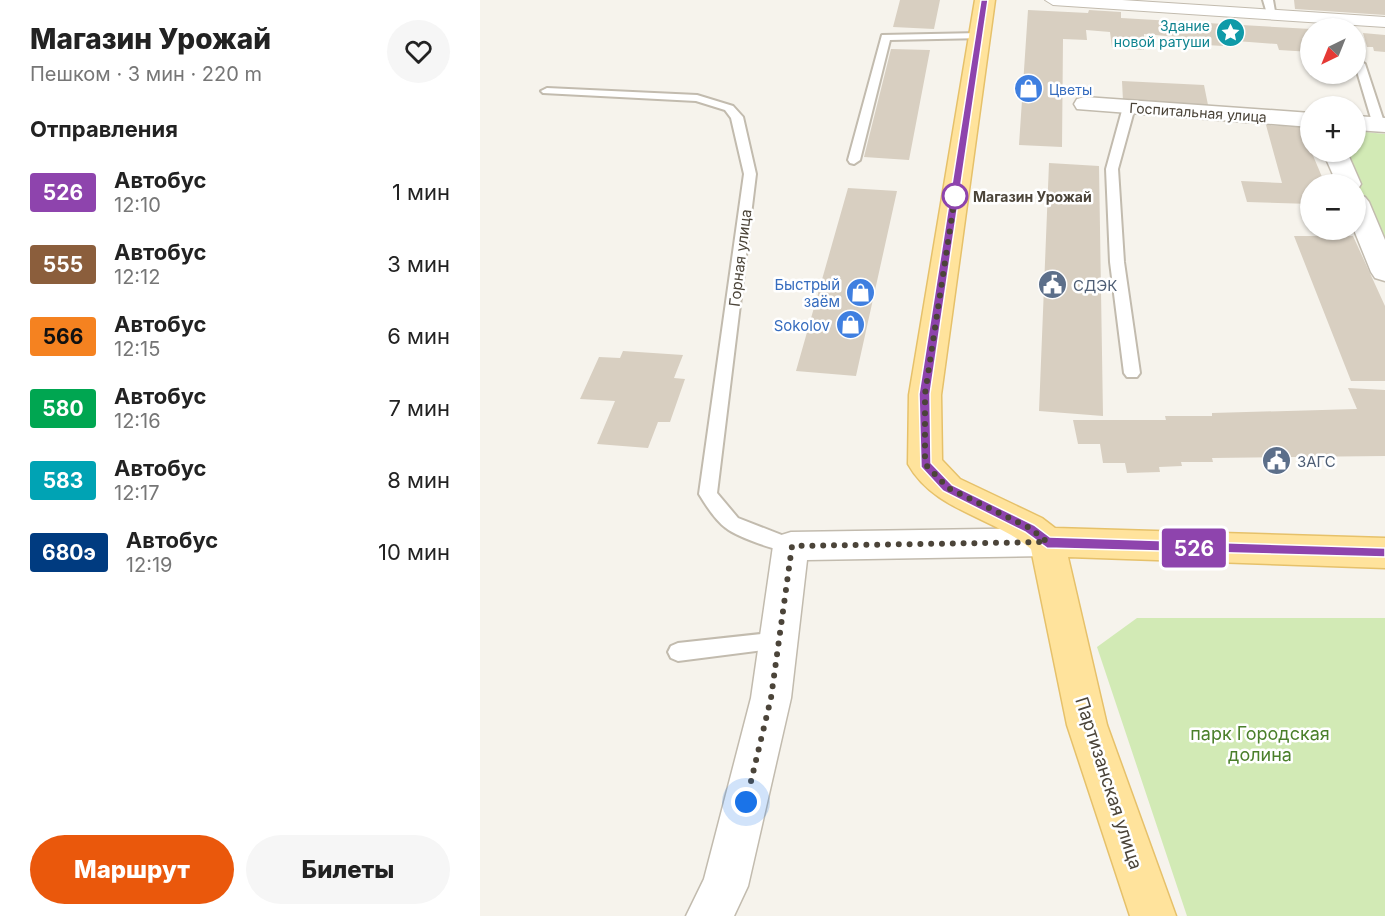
<!DOCTYPE html>
<html lang="ru">
<head>
<meta charset="utf-8">
<style>
  body { margin:0; font-family:Inter,sans-serif; background:#f6f6f6; color:#222; height:100vh; display:flex; flex-direction:column; font-size:22px; white-space:nowrap }
  * { box-sizing:border-box; margin:0 }
  p { font-size:20px; color:#767676 }
  .icon { flex:none; width:33px; height:33px; fill:none; stroke:currentColor; stroke-width:2; stroke-linecap:round; stroke-linejoin:round }
  .map { position:relative; flex:1; overflow:hidden }
  .details { display:flex; flex-direction:column; background:#fff; width:480px }
  .details>* { flex:none }
  .badge { padding:0 12px; border-radius:4px; font-size:21px; line-height:39px }
  .needle { width:39px; rotate:223deg }
  .fabs { position:absolute; left:820px; top:18px; display:grid; gap:12px }
  .fabs a { display:grid; place-items:center; width:66px; height:66px; border-radius:50%; background:#fff; box-shadow:0 2px 4px #0004; font-size:30px }
  .you { position:absolute; width:30px; height:30px; margin:-15px; border:4px solid #fff; border-radius:50%; background:#1a73e8; box-shadow:0 0 0 9px #1a73e833 }
  .map>.badge { position:absolute; translate:-50% -50%; box-shadow:0 0 0 3px #fff }
  h2 { padding:0 30px; font-size:22px; line-height:54px }
  .round { display:grid; place-items:center; flex:none; width:63px; height:63px; border-radius:32px; background:#f6f6f6 }
  .summary { display:flex; align-items:center; justify-content:space-between; height:102px; padding:0 30px }
  h1 { font-size:28px; font-weight:800; line-height:45px }
  .cta { display:flex; gap:12px; margin-top:auto; padding:12px 30px }
  .cta a { flex:1; height:69px; border-radius:36px; background:#ea580c; color:#fff; font-size:24px; font-weight:800; line-height:69px; text-align:center }
  .cta a+a { background:#f6f6f6; color:#222 }
  ul { padding:0; list-style:none }
  li { display:flex; align-items:center; gap:18px; height:72px; padding:0 30px }
  li div { flex:1 }
  li b { display:block; font-size:22px }
  li em { font-style:normal }
  li .badge { min-width:66px; font-weight:700; text-align:center }
  main { display:flex; flex:1; min-height:0 }
  .map>svg:first-child { display:block }
  .green { fill:#d2eab5 }
  .building { fill:#d8cfc1 }
  .lines { fill:none; stroke-linecap:round; stroke-linejoin:round }
  .service-casing { stroke:#c2bbae; stroke-width:4 }
  .pedestrian-casing { stroke:#c2bbae; stroke-width:2 }
  .minor-casing { stroke:#c2bbae; stroke-width:3 }
  .primary-casing { stroke:#e6c16a; stroke-width:3 }
  .service { fill:#fff; fill-rule:evenodd }
  .pedestrian { fill:#fff; fill-rule:evenodd }
  .minor { fill:#fff; fill-rule:evenodd }
  .primary { fill:#ffe39c; fill-rule:evenodd }
  .line { fill:#8e44ad; stroke:#fff; stroke-width:1.5 }
  .walk { stroke:#4b4439; stroke-width:6; stroke-dasharray:0 10.8 }
  .stop-dot { fill:#fff; stroke:#8e44ad; stroke-width:3 }
  .labels { text-anchor:middle; dominant-baseline:central; stroke-width:5; stroke-linejoin:round; paint-order:stroke }
  .far-culture-label { font-size:14px; fill:#0d838f; stroke:#fff; text-anchor:end }
  .far-shop-label { font-size:14px; fill:#366cbe; stroke:#fff; text-anchor:start }
  .far-street-label { font-size:14px; fill:#4b4439; stroke:#fff }
  .far-stop-label { font-size:14px; font-weight:bold; fill:#4b4439; stroke:#fff; text-anchor:start }
  .street-label { font-size:15px; fill:#4b4439; stroke:#fff }
  .shop-label { font-size:15px; fill:#366cbe; stroke:#fff; text-anchor:end }
  .service-label { font-size:15px; fill:#4e5e75; stroke:#fff; text-anchor:start }
  .near-park-label { font-size:18px; fill:#4a7f2a; stroke:#fff }
  .near-street-label { font-size:18px; fill:#4b4439; stroke:#fff }
</style>
</head>
<body>
<main>
<section class="details">
<div class="summary"><div><h1>Магазин Урожай</h1><p>Пешком · 3 мин · 220 m</p></div><a class="round"><svg class="icon" aria-label="heart" viewBox="0 0 24 24"><path d="M12 20l-8-8c-3-5 5-10 8-4 3-6 11-1 8 4z"/></svg></a></div>
<h2>Отправления</h2>
<ul>
<li><span class="badge" style="background:#8e44ad;color:#fff">526</span><div><b>Автобус</b><p>12:10</p></div><em>1 мин</em></li>
<li><span class="badge" style="background:#8b5e3c;color:#fff">555</span><div><b>Автобус</b><p>12:12</p></div><em>3 мин</em></li>
<li><span class="badge" style="background:#f58220;color:#111">566</span><div><b>Автобус</b><p>12:15</p></div><em>6 мин</em></li>
<li><span class="badge" style="background:#00a651;color:#fff">580</span><div><b>Автобус</b><p>12:16</p></div><em>7 мин</em></li>
<li><span class="badge" style="background:#00a3b4;color:#fff">583</span><div><b>Автобус</b><p>12:17</p></div><em>8 мин</em></li>
<li><span class="badge" style="background:#003b80;color:#fff">680э</span><div><b>Автобус</b><p>12:19</p></div><em>10 мин</em></li>
</ul>
<div class="cta"><a>Маршрут</a><a>Билеты</a></div>
</section>
<div class="map">
<svg width="905" height="916" viewBox="0 0 905 916">
  <rect width="100%" height="100%" fill="#f6f3ec"/>
  <!-- green -->
  <path class="green" d="M 876,131 L 905,134 L 905,255 L 864,152 L 876,152 Z
    M 657,618 L 905,618 L 905,916 L 707,916 L 617,647 Z"/>
  <!-- building -->
  <path class="building" d="M 420,0 L 460,0 L 454,29 L 413,27 Z
    M 814,0 L 905,0 L 905,15 L 815,9 Z
    M 548,10 L 608,13 L 609,10 L 641,12 L 641,18 L 831,29 L 831,52 L 799,50 L 797,44 L 743,40 L 743,46 L 709,44 L 709,38 L 664,34 L 664,50 L 632,48 L 630,32 L 606,30 L 607,40 L 583,39 L 582,147 L 539,145 Z
    M 883,33 L 905,35 L 905,52 L 894,51 L 893,47 L 887,47 Z
    M 411,49 L 450,50 L 429,160 L 384,157 Z
    M 642,81 L 724,85 L 728,105 L 643,101 Z
    M 786,125 L 821,127 L 845,184 L 831,184 L 831,204 L 767,202 L 761,181 L 802,183 Z
    M 569,163 L 619,166 L 623,416 L 559,411 Z
    M 368,188 L 417,191 L 376,376 L 316,371 Z
    M 814,236 L 873,236 L 905,306 L 905,381 L 871,381 Z
    M 143,351 L 203,355 L 194,378 L 205,379 L 190,422 L 178,422 L 168,448 L 117,444 L 135,401 L 100,399 L 119,357 L 140,358 Z
    M 868,388 L 905,390 L 905,456 L 732,458 L 733,462 L 701,462 L 702,466 L 679,467 L 680,472 L 647,473 L 645,463 L 623,463 L 620,444 L 598,444 L 593,420 L 686,420 L 685,416 L 732,416 L 732,413 L 877,409 Z"/>
  <g class="lines">
    <defs>
      <path id="service" d="M 783,0 L 793,0 L 796,17 L 788,17 Z
        M 500,33 L 505,36 L 504,38 L 410,40 L 380,160 L 374,164 L 370,163 L 368,160 L 402,35 Z
        M 880,61 L 885,64 L 905,125 L 903,127 L 895,127 L 893,125 L 876,68 L 876,62 Z
        M 67,88 L 217,95 L 253,106 L 263,117 L 276,174 L 237,493 L 258,518 L 317,541 L 320,546 L 317,551 C 305,555 257,537 246,528 C 236,521 225,504 219,494 L 264,174 L 251,118 L 245,110 L 216,101 L 63,93 L 61,91 Z
        M 649,104 L 655,107 L 638,169 L 644,262 L 660,373 L 657,377 L 647,377 L 644,373 L 630,262 L 626,169 L 643,107 Z
        M 299,632 L 306,634 L 309,640 L 306,646 L 299,648 L 198,661 L 191,658 L 188,652 L 191,646 L 198,643 Z"/>
      <path id="pedestrian" d="M 565,0 L 642,0 L 905,17 L 905,27 L 573,5 Z"/>
      <path id="minor" d="M 605,97 L 831,113 L 831,127 L 597,109 L 594,104 L 597,99 Z
        M 876,116 L 905,118 L 905,132 L 876,130 Z
        M 843,152 L 867,152 L 881,184 L 878,189 L 876,190 L 876,184 L 857,184 Z
        M 876,194 L 885,197 L 889,202 L 905,240 L 905,281 L 895,278 L 891,272 L 874,230 Z
        M 567,528 L 580,532 L 585,542 L 580,552 L 567,556 L 327,560 L 311,698 L 268,886 L 254,916 L 206,916 L 224,879 L 271,698 L 293,546 L 298,536 L 311,532 Z"/>
      <path id="primary" d="M 495,0 L 515,0 L 461,395 L 462,460 L 480,479 L 562,518 L 575,528 L 905,538 L 905,568 L 588,557 L 627,725 L 696,916 L 650,916 L 587,725 L 551,549 C 512,516 454,511 428,464 L 429,395 Z"/>
    </defs>
    <!-- service casing -->
    <use href="#service" class="service-casing"/>
    <!-- pedestrian casing -->
    <use href="#pedestrian" class="pedestrian-casing"/>
    <!-- minor casing -->
    <use href="#minor" class="minor-casing"/>
    <!-- primary casing -->
    <use href="#primary" class="primary-casing"/>
    <!-- service -->
    <use href="#service" class="service"/>
    <!-- pedestrian -->
    <use href="#pedestrian" class="pedestrian"/>
    <!-- minor -->
    <use href="#minor" class="minor"/>
    <!-- primary -->
    <use href="#primary" class="primary"/>
  </g>
  <!-- line -->
  <path class="line" d="M 501,0 L 508,0 L 450,394 L 451,463 L 472,485 L 554,525 L 570,537 L 905,548 L 905,557 L 567,548 L 545,532 L 463,491 L 441,467 L 439,394 Z"/>
  <g class="lines">
    <!-- walk -->
    <path class="walk" d="M 266,802 L 291,698 L 312,546 L 567,542 L 550,528 L 468,488 L 445,464 L 445,394 L 475,196"/>
  </g>
  <!-- icons -->
  <defs>
    <symbol id="sight-disc" viewBox="-11 -11 22 22"><circle r="9.5" fill="#0f9aa8" stroke="#fff"/><path d="M0-6L1.8-2.2L6-1.7L2.9 1.2L3.7 5.4L0 3.3L-3.7 5.4L-2.9 1.2L-6-1.7L-1.8-2.2Z" fill="#fff"/></symbol>
    <symbol id="shop-disc" viewBox="-11 -11 22 22"><circle r="9.5" fill="#3f7fe0" stroke="#fff"/><path d="M-5-2.5h2.3a2.7 3.5 0 0 1 5.4 0H5L5.5 6h-11ZM-1.5-2.5h3a1.5 2.3 0 0 0-3 0Z" fill="#fff"/></symbol>
    <symbol id="civic-disc" viewBox="-11 -11 22 22"><circle r="9.5" fill="#5c6f8a" stroke="#fff"/><path d="M-.6-6.5H3V-4.5H.6V-3L4-1V1h2V6H-6V1h2V-1L-.6-3ZM-1.2 2.5V6h2.4V2.5Z" fill="#fff"/></symbol>
  </defs>
  <g fill-rule="evenodd">
    <use href="#sight-disc" x="734" y="16" width="33" height="33"/>
    <use href="#shop-disc" x="532" y="72" width="33" height="33"/>
    <use href="#civic-disc" x="556" y="268" width="33" height="33"/>
    <use href="#shop-disc" x="364" y="276" width="33" height="33"/>
    <use href="#shop-disc" x="354" y="308" width="33" height="33"/>
    <use href="#civic-disc" x="780" y="444" width="33" height="33"/>
  </g>
  <!-- markers -->
  <circle class="stop-dot" cx="475" cy="196" r="12"/>
  <g class="labels">
    <!-- far-culture labels -->
    <g class="far-culture-label">
      <text x="730" y="25">Здание<tspan x="730" dy="16">новой ратуши</tspan></text>
    </g>
    <!-- far-shop labels -->
    <g class="far-shop-label">
      <text x="569" y="89">Цветы</text>
    </g>
    <!-- far-street labels -->
    <g class="far-street-label">
      <text transform="translate(718 112) rotate(4)">Госпитальная улица</text>
    </g>
    <!-- far-stop labels -->
    <g class="far-stop-label">
      <text x="493" y="196">Магазин Урожай</text>
    </g>
    <!-- street labels -->
    <g class="street-label">
      <text transform="translate(260 258) rotate(-83)">Горная улица</text>
    </g>
    <!-- shop labels -->
    <g class="shop-label">
      <text x="360" y="284">Быстрый<tspan x="360" dy="17">заём</tspan></text>
      <text x="350" y="325">Sokolov</text>
    </g>
    <!-- service labels -->
    <g class="service-label">
      <text x="593" y="285">СДЭК</text>
      <text x="817" y="461">ЗАГС</text>
    </g>
    <!-- near-park labels -->
    <g class="near-park-label">
      <text x="780" y="733">парк Городская<tspan x="780" dy="21">долина</tspan></text>
    </g>
    <!-- near-street labels -->
    <g class="near-street-label">
      <text transform="translate(629 783) rotate(72)">Партизанская улица</text>
    </g>
  </g>
</svg>
<div class="fabs">
<a><svg class="needle" viewBox="-14 -14 28 28"><path d="M0-13l5 13h-10z" fill="#e53935"/><path d="M0 13l5-13h-10z" fill="#767676"/></svg></a>
<a>+</a>
<a>−</a>
</div>
<div class="you" style="left:266px;top:802px"></div>
<b class="badge" style="left:714px;top:548px;background:#8e44ad;color:#fff">526</b>
</div>
</main>
</body>
</html>
